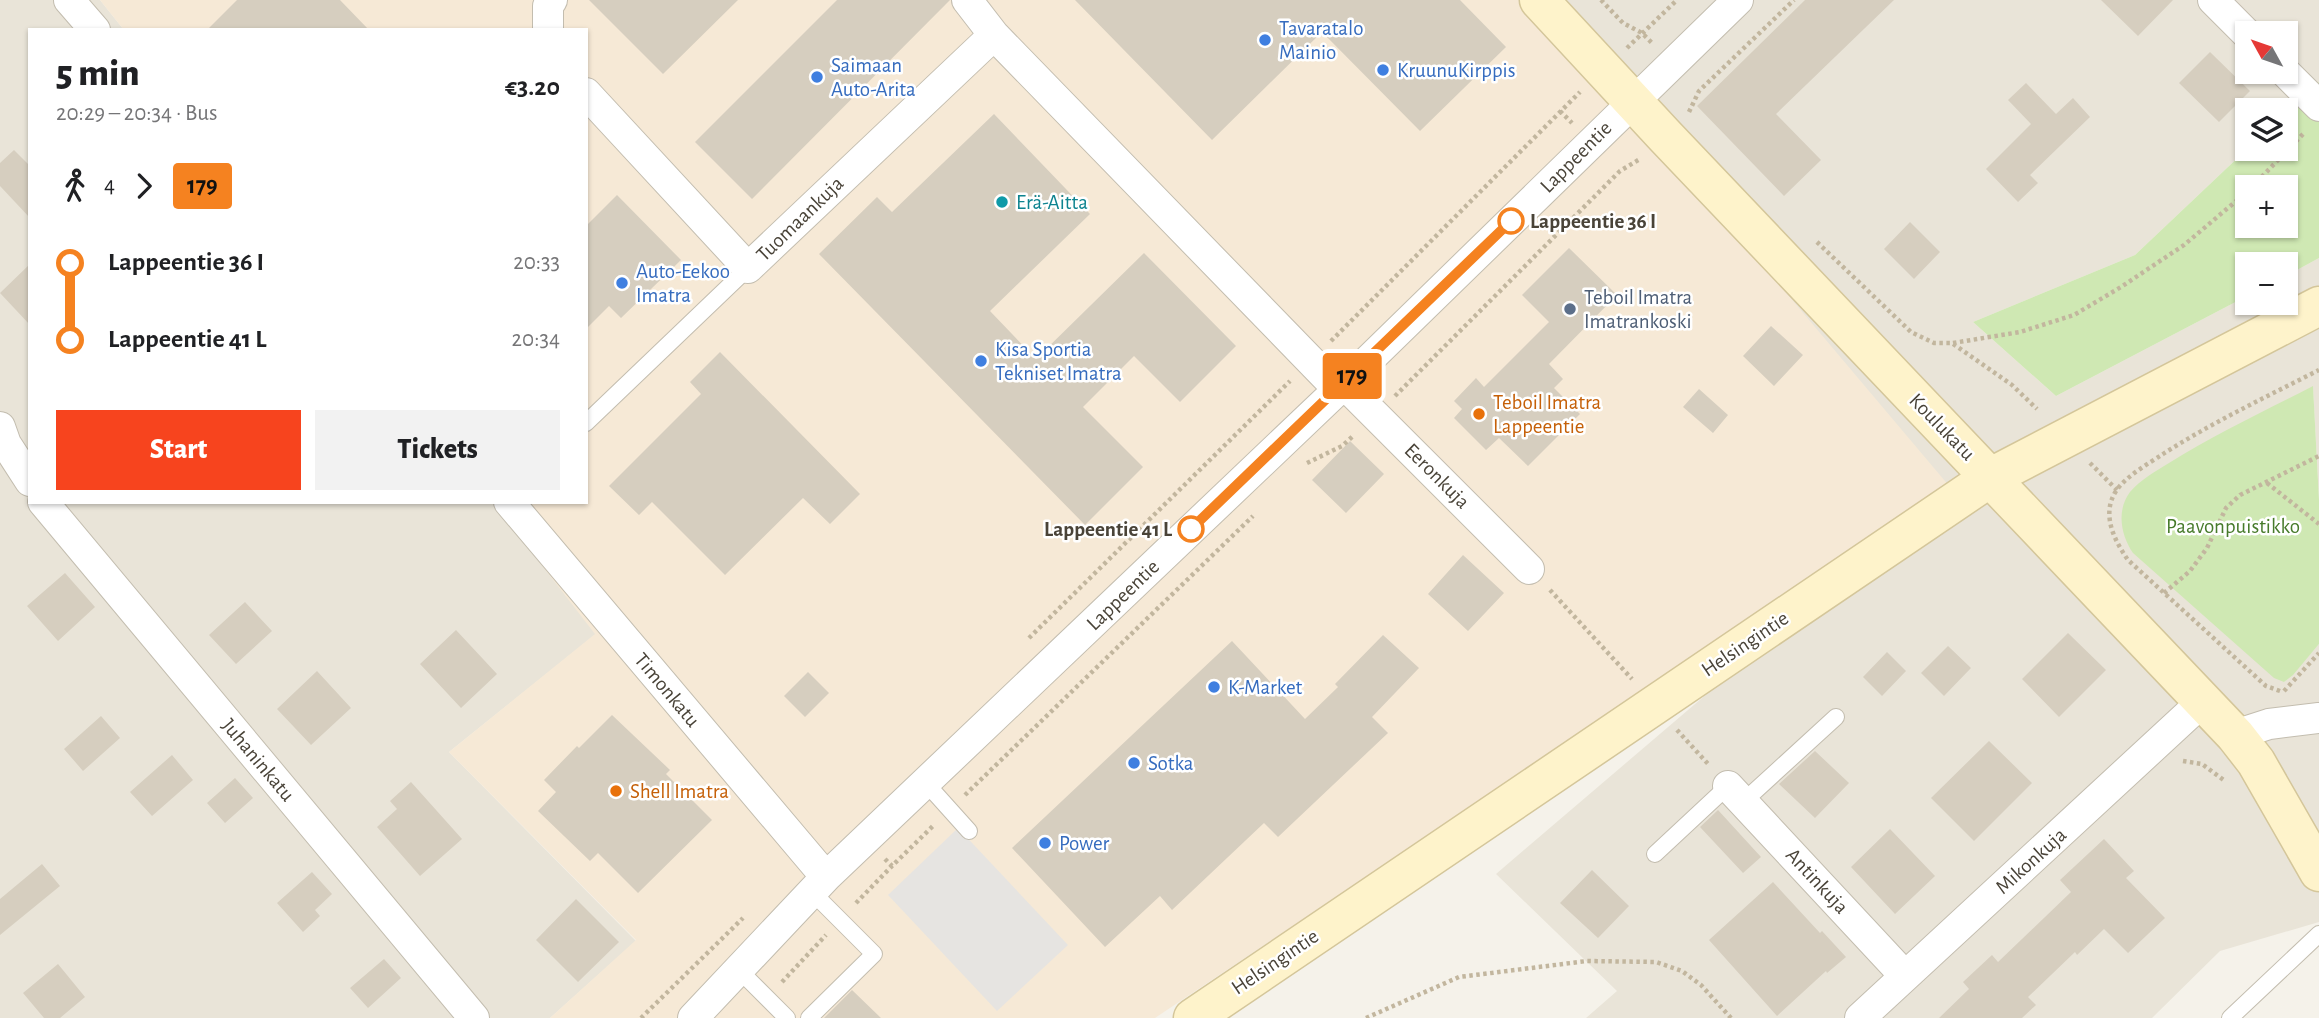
<!DOCTYPE html>
<html lang="en">
<head>
<meta charset="utf-8">
<style>
  body { margin:0; font-family:"Alegreya Sans",sans-serif; background:#f2f2f2; color:#202124; height:100vh; display:flex; flex-direction:column; font-size:26px; white-space:nowrap }
  * { box-sizing:border-box; margin:0 }
  p { font-size:23px; color:#757577 }
  .icon { flex:none; width:38px; height:38px; fill:none; stroke:currentColor; stroke-width:2; stroke-linecap:round; stroke-linejoin:round }
  .map { position:relative; flex:1; overflow:hidden }
  .sheet { position:absolute; left:28px; top:28px; width:560px; height:476px; display:flex; flex-direction:column; background:#fff; border-radius:0px; box-shadow:0 2px 5px #0004 }
  .sheet>* { flex:none }
  .badge { padding:0 14px; border-radius:5px; font-size:24px; line-height:46px }
  .needle { width:46px; rotate:310deg }
  .controls { position:absolute; left:2235px; top:21px; display:grid; gap:14px }
  .controls a { display:grid; place-items:center; width:63px; height:63px; border-radius:0px; background:#fff; box-shadow:0 2px 5px #0004; font-size:35px }
  .map>.badge { position:absolute; translate:-50% -50%; box-shadow:0 0 0 4px #fff }
  .legs { display:flex; align-items:center; gap:10px; height:77px; padding:0 28px; font-size:23px }
  .legs p { margin-inline-start:auto }
  .headline { display:flex; align-items:center; justify-content:space-between; height:119px; padding:0 28px }
  h1 { font-size:38px; font-weight:800; line-height:52px }
  .primary-button { display:flex; gap:14px; margin-top:auto; padding:14px 28px }
  .primary-button a { flex:1; height:80px; border-radius:0px; background:#f7441e; color:#fff; font-size:28px; font-weight:800; line-height:80px; text-align:center }
  .primary-button a+a { background:#f2f2f2; color:#202124 }
  ul { padding:0 28px; list-style:none }
  li { display:flex; align-items:center; gap:24px; height:77px; font-size:26px }
  li i { display:grid; place-items:center; width:10px; height:100%; margin:0 9px; background:currentColor }
  li i::after { content:''; width:18px; height:18px; margin:-9px; border:5px solid; border-radius:50%; background:#fff }
  li p { margin-inline-start:auto }
  li:first-child i { background:linear-gradient(#0000 50%,currentColor 0) }
  li:last-child i { background:linear-gradient(currentColor 50%,#0000 0) }
  .map>svg:first-child { display:block }
  .residential { fill:#e9e4d8; fill-rule:evenodd }
  .commercial { fill:#f6e9d6 }
  .green { fill:#cfe8b3; fill-rule:evenodd }
  .parking { fill:#e6e4e1 }
  .building { fill:#d6cebf }
  .lines { fill:none; stroke-linecap:round; stroke-linejoin:round }
  .lane-casing { stroke:#c3bdaf; stroke-width:18 }
  .street-casing { stroke:#c3bdaf; stroke-width:32 }
  .secondary-casing { stroke:#d4c69a; stroke-width:41 }
  .path { stroke:#c2b69e; stroke-width:4.5; stroke-dasharray:3.5 3.5; stroke-linecap:butt }
  .lane { stroke:#fff; stroke-width:16 }
  .street { stroke:#fff; stroke-width:30 }
  .secondary { stroke:#fef3cb; stroke-width:38 }
  .line-1-casing { stroke:#fff; stroke-width:16 }
  .line-1 { stroke:#f58220; stroke-width:10 }
  .shop-dot { fill:#3f7fe0; stroke:#fff; stroke-width:2.5 }
  .culture-dot { fill:#0f9aa8; stroke:#fff; stroke-width:2.5 }
  .stop-1-dot { fill:#fff; stroke:#f58220; stroke-width:3.5 }
  .service-dot { fill:#5c6f8a; stroke:#fff; stroke-width:2.5 }
  .food-dot { fill:#e8710a; stroke:#fff; stroke-width:2.5 }
  .labels { text-anchor:middle; dominant-baseline:central; stroke-width:5; stroke-linejoin:round; paint-order:stroke }
  .shop-label { font-size:21px; fill:#366cbe; stroke:#fff; text-anchor:start }
  .street-label { font-size:21px; fill:#494338; stroke:#fff }
  .culture-label { font-size:21px; fill:#0d838f; stroke:#fff; text-anchor:start }
  .stop-label { font-size:21px; font-weight:bold; fill:#494338; stroke:#fff; text-anchor:start }
  .service-label { font-size:21px; fill:#4e5e75; stroke:#fff; text-anchor:start }
  .food-label { font-size:21px; fill:#c56008; stroke:#fff; text-anchor:start }
  .park-label { font-size:21px; fill:#477b2b; stroke:#fff }
</style>
</head>
<body>
<div class="map">
<svg width="2319" height="1018" viewBox="0 0 2319 1018">
  <rect width="100%" height="100%" fill="#f5f2ea"/>
  <!-- residential -->
  <path class="residential" d="M 0,0 L 100,0 L 124,30 L 30,30 L 30,502 L 493,502 L 596,634 L 449,752 L 636,941 L 550,1018 L 0,1018 Z
    M 1539,0 L 2319,0 L 2319,82 L 2286,113 L 2286,110 L 2247,110 L 2247,149 L 2135,255 L 1973,322 L 2056,396 L 2247,296 L 2247,303 L 2286,303 L 2286,276 L 2319,258 L 2319,500 L 2313,387 L 2284,682 L 2292,675 L 2319,644 L 2319,922 L 2220,951 L 2152,1018 L 1586,1018 L 1617,991 L 1496,874 L 1949,487 ZM 2247,33 L 2286,33 L 2286,72 L 2247,72 Z"/>
  <!-- commercial -->
  <path class="commercial" d="M 100,0 L 1539,0 L 1950,487 L 1155,1018 L 550,1018 L 636,940 L 449,752 L 595,634 L 493,502 L 586,502 L 586,30 L 124,30 Z"/>
  <!-- green -->
  <path class="green" d="M 2319,82 L 2319,258 L 2286,276 L 2286,264 L 2247,264 L 2247,296 L 2056,396 L 1973,322 L 2135,255 L 2247,149 L 2286,149 L 2286,113 ZM 2247,187 L 2286,187 L 2286,226 L 2247,226 Z
    M 2313,386 L 2319,500 L 2319,644 L 2293,675 L 2284,682 L 2274,678 L 2133,553 C 2121,535 2116,511 2130,492 C 2140,480 2156,471 2169,463 C 2215,434 2265,411 2313,386 Z"/>
  <!-- parking -->
  <path class="parking" d="M 958,828 L 1068,945 L 997,1011 L 888,895 Z"/>
  <!-- building -->
  <path class="building" d="M 237,0 L 340,0 L 369,30 L 207,30 Z
    M 589,0 L 738,0 L 663,74 Z
    M 837,0 L 950,0 L 752,199 L 695,142 Z
    M 1075,0 L 1460,0 L 1506,47 L 1420,131 L 1322,32 L 1212,140 Z
    M 1805,0 L 1894,0 L 1776,114 L 1821,160 L 1784,196 L 1697,106 Z
    M 2101,0 L 2173,0 L 2138,36 Z
    M 2210,52 L 2250,91 L 2219,122 L 2179,83 Z
    M 2026,83 L 2056,114 L 2073,98 L 2090,117 L 2030,175 L 2038,183 L 2018,202 L 1986,169 L 2031,124 L 2008,100 Z
    M 994,114 L 1090,214 L 990,311 L 1036,359 L 1144,253 L 1236,346 L 1180,402 L 1134,356 L 1083,407 L 1143,467 L 1085,525 L 819,254 L 877,197 L 892,212 Z
    M 14,150 L 30,166 L 30,218 L 0,186 L 0,163 Z
    M 617,195 L 681,260 L 621,318 L 609,306 L 586,329 L 586,226 Z
    M 1910,222 L 1940,252 L 1914,279 L 1884,249 Z
    M 1569,248 L 1617,295 L 1549,364 L 1563,379 L 1554,388 L 1580,414 L 1528,466 L 1499,438 L 1486,450 L 1454,418 L 1462,409 L 1454,401 L 1476,378 L 1484,387 L 1549,322 L 1522,295 Z
    M 30,264 L 30,325 L 0,293 Z
    M 1771,326 L 1803,355 L 1774,386 L 1743,356 Z
    M 720,352 L 860,494 L 830,524 L 803,498 L 725,575 L 652,502 L 639,515 L 609,486 L 701,394 L 690,382 Z
    M 1699,389 L 1728,415 L 1713,433 L 1683,407 Z
    M 1350,441 L 1384,474 L 1346,513 L 1312,480 Z
    M 1463,555 L 1504,593 L 1468,631 L 1428,594 Z
    M 65,573 L 95,607 L 58,641 L 27,606 Z
    M 245,602 L 272,631 L 236,664 L 209,635 Z
    M 456,630 L 497,674 L 461,708 L 420,664 Z
    M 2068,633 L 2106,670 L 2059,717 L 2022,679 Z
    M 1383,635 L 1419,668 L 1372,717 L 1388,733 L 1278,837 L 1264,823 L 1172,910 L 1160,896 L 1105,947 L 1012,848 L 1232,641 L 1305,719 L 1338,687 L 1335,684 Z
    M 1948,646 L 1971,668 L 1944,696 L 1921,673 Z
    M 1887,652 L 1906,671 L 1882,696 L 1863,677 Z
    M 317,671 L 351,708 L 311,745 L 277,709 Z
    M 808,672 L 829,693 L 805,717 L 784,696 Z
    M 612,715 L 670,770 L 666,774 L 712,820 L 638,893 L 598,853 L 590,861 L 538,811 L 556,792 L 544,780 L 577,746 L 579,748 Z
    M 101,716 L 120,738 L 83,771 L 64,749 Z
    M 1989,741 L 2032,783 L 1974,841 L 1931,798 Z
    M 1815,751 L 1849,783 L 1815,818 L 1779,784 Z
    M 172,755 L 193,780 L 152,816 L 130,792 Z
    M 235,778 L 253,798 L 225,823 L 207,803 Z
    M 411,782 L 462,839 L 420,876 L 377,827 L 397,809 L 390,801 Z
    M 1718,810 L 1761,857 L 1743,873 L 1700,827 Z
    M 1890,829 L 1935,876 L 1895,914 L 1851,867 Z
    M 2104,839 L 2134,871 L 2126,878 L 2165,918 L 2128,953 L 2104,929 L 2077,955 L 2075,952 L 2028,997 L 2036,1005 L 2022,1018 L 1939,1018 L 1969,989 L 1963,982 L 1992,955 L 1998,962 L 2071,892 L 2060,880 Z
    M 42,864 L 60,886 L 0,935 L 0,899 Z
    M 1592,870 L 1629,906 L 1598,938 L 1560,903 Z
    M 312,872 L 332,894 L 315,910 L 320,916 L 303,932 L 277,903 Z
    M 1773,882 L 1820,933 L 1822,931 L 1846,957 L 1827,973 L 1826,971 L 1777,1016 L 1709,940 Z
    M 576,899 L 619,942 L 578,982 L 536,940 Z
    M 384,959 L 401,978 L 368,1008 L 350,988 Z
    M 58,964 L 85,997 L 60,1018 L 44,1018 L 23,993 Z
    M 852,990 L 881,1018 L 824,1018 Z"/>
  <g class="lines">
    <defs>
      <path id="lane" d="M 586,423 L 748,268
        M 925,782 L 969,831
        M 1743,802 L 1836,717
        M 1655,854 L 1728,786
        M 738,969 L 787,1018
        M 809,1018 L 874,954 L 812,892
        M 2230,1018 L 2319,934"/>
      <path id="street" d="M 69,0 L 95,30
        M 967,0 L 994,35 L 1338,389
        M 2213,0 L 2247,34
        M 548,30 L 548,6 L 552,0
        M 2285,72 L 2319,106
        M 586,93 L 748,268 L 994,35
        M 1344,384 L 1529,569
        M 0,427 L 6,444 L 30,481
        M 43,502 L 474,1018
        M 509,502 L 826,877
        M 2235,735 L 2269,724 L 2319,718
        M 1728,786 L 1905,976
        M 693,1018 L 826,877 L 1344,384 L 1738,0
        M 1860,1018 L 2202,702"/>
      <path id="secondary" d="M 1539,0 L 1665,136 L 2235,735 L 2256,762 L 2319,872
        M 1193,1018 L 1991,477 L 2319,306"/>
    </defs>
    <!-- lane casing -->
    <use href="#lane" class="lane-casing"/>
    <!-- street casing -->
    <use href="#street" class="street-casing"/>
    <!-- secondary casing -->
    <use href="#secondary" class="secondary-casing"/>
    <!-- path -->
    <path class="path" d="M 1601,0 L 1623,23 L 1642,33 L 1652,43
      M 1627,48 L 1677,0
      M 1560,111 L 1572,123
      M 1689,112 L 1699,91 L 1794,0
      M 2252,187 L 2305,132
      M 1817,242 L 1911,332 L 1934,343 L 1952,343 L 2012,385 L 2037,409
      M 1331,341 L 1580,92
      M 1953,343 L 2020,332 L 2074,315 L 2121,287 L 2184,245 L 2247,192
      M 1395,396 L 1620,171 L 1640,159
      M 1307,463 L 1342,446 L 1353,436
      M 2090,463 L 2117,490
      M 2267,483 L 2319,524
      M 1550,590 L 1632,679
      M 2164,593 L 2190,571 L 2207,548 L 2226,508 L 2240,495 L 2319,456
      M 1029,638 L 1290,381
      M 2280,691 L 2266,686 L 2128,560 C 2114,540 2101,514 2116,491 C 2126,476 2148,464 2163,454 C 2213,422 2266,397 2319,370
      M 2284,691 L 2319,653
      M 1677,730 L 1709,765
      M 2183,761 L 2202,764 L 2225,781
      M 965,795 L 1253,516
      M 885,859 L 892,866 L 934,825
      M 856,903 L 892,866
      M 782,982 L 826,935
      M 641,1018 L 743,918
      M 1366,1018 L 1459,977 L 1587,961 L 1656,962 L 1682,971 L 1701,985 L 1731,1018"/>
    <!-- lane -->
    <use href="#lane" class="lane"/>
    <!-- street -->
    <use href="#street" class="street"/>
    <!-- secondary -->
    <use href="#secondary" class="secondary"/>
  </g>
  <g class="lines">
    <defs>
      <path id="line-1" d="M 1191,529 L 1511,221"/>
    </defs>
    <!-- line-1 casing -->
    <use href="#line-1" class="line-1-casing"/>
    <!-- line-1 -->
    <use href="#line-1" class="line-1"/>
  </g>
  <!-- markers -->
  <g class="shop-dot">
    <circle cx="1265" cy="40" r="7"/>
    <circle cx="1383" cy="70" r="7"/>
    <circle cx="817" cy="77" r="7"/>
    <circle cx="622" cy="283" r="7"/>
    <circle cx="981" cy="361" r="7"/>
    <circle cx="1214" cy="687" r="7"/>
    <circle cx="1134" cy="763" r="7"/>
    <circle cx="1045" cy="843" r="7"/>
  </g>
  <circle class="culture-dot" cx="1002" cy="202" r="7"/>
  <g class="stop-1-dot">
    <circle cx="1511" cy="221" r="12"/>
    <circle cx="1191" cy="529" r="12"/>
  </g>
  <circle class="service-dot" cx="1570" cy="309" r="7"/>
  <g class="food-dot">
    <circle cx="1479" cy="414" r="7"/>
    <circle cx="616" cy="791" r="7"/>
  </g>
  <g class="labels">
    <!-- shop labels -->
    <g class="shop-label">
      <text x="1279" y="28">Tavaratalo<tspan x="1279" dy="24">Mainio</tspan></text>
      <text x="831" y="65">Saimaan<tspan x="831" dy="24">Auto-Arita</tspan></text>
      <text x="1397" y="70">KruunuKirppis</text>
      <text x="636" y="271">Auto-Eekoo<tspan x="636" dy="24">Imatra</tspan></text>
      <text x="995" y="349">Kisa Sportia<tspan x="995" dy="24">Tekniset Imatra</tspan></text>
      <text x="1228" y="687">K-Market</text>
      <text x="1148" y="763">Sotka</text>
      <text x="1059" y="843">Power</text>
    </g>
    <!-- street labels -->
    <g class="street-label">
      <text transform="translate(1576 157) rotate(-45)">Lappeentie</text>
      <text transform="translate(800 219) rotate(-44)">Tuomaankuja</text>
      <text transform="translate(1942 427) rotate(46)">Koulukatu</text>
      <text transform="translate(1437 476) rotate(45)">Eeronkuja</text>
      <text transform="translate(1123 595) rotate(-44)">Lappeentie</text>
      <text transform="translate(1745 644) rotate(-34)">Helsingintie</text>
      <text transform="translate(667 690) rotate(50)">Timonkatu</text>
      <text transform="translate(258 760) rotate(50)">Juhaninkatu</text>
      <text transform="translate(2031 861) rotate(-42)">Mikonkuja</text>
      <text transform="translate(1817 881) rotate(47)">Antinkuja</text>
      <text transform="translate(1275 962) rotate(-34)">Helsingintie</text>
    </g>
    <!-- culture labels -->
    <g class="culture-label">
      <text x="1016" y="202">Erä-Aitta</text>
    </g>
    <!-- stop labels -->
    <g class="stop-label">
      <text x="1530" y="221">Lappeentie 36 I</text>
      <text x="1172" y="529" text-anchor="end">Lappeentie 41 L</text>
    </g>
    <!-- service labels -->
    <g class="service-label">
      <text x="1584" y="297">Teboil Imatra<tspan x="1584" dy="24">Imatrankoski</tspan></text>
    </g>
    <!-- food labels -->
    <g class="food-label">
      <text x="1493" y="402">Teboil Imatra<tspan x="1493" dy="24">Lappeentie</tspan></text>
      <text x="630" y="791">Shell Imatra</text>
    </g>
    <!-- park labels -->
    <g class="park-label">
      <text x="2233" y="526">Paavonpuistikko</text>
    </g>
  </g>
</svg>
<div class="controls">
<a><svg class="needle" viewBox="-14 -14 28 28"><path d="M0-13l5 13h-10z" fill="#e53935"/><path d="M0 13l5-13h-10z" fill="#757577"/></svg></a>
<a><svg class="icon" aria-label="layers" viewBox="0 0 24 24"><path d="M12 4l9 5-9 5-9-5zM3 14l9 5 9-5"/></svg></a>
<a>+</a>
<a>−</a>
</div>
<b class="badge" style="left:1352px;top:376px;background:#f58220;color:#111">179</b>
<section class="sheet">
<div class="headline"><div><h1>5 min</h1><p>20:29 – 20:34 · Bus</p></div><b>€3.20</b></div>
<div class="legs"><svg class="icon" aria-label="walk" viewBox="0 0 24 24"><circle cx="13" cy="4" r="2"/><path d="M13 8l-2 6 4 7M11 14l-3 7M7 12l3-4h3l4 4"/></svg>4<svg class="icon" aria-label="forward" viewBox="0 0 24 24"><path d="M9 5l7 7-7 7"/></svg><b class="badge" style="background:#f58220;color:#111">179</b></div>
<ul>
<li><i style="color:#f58220"></i><b>Lappeentie 36 I</b><p>20:33</p></li>
<li><i style="color:#f58220"></i><b>Lappeentie 41 L</b><p>20:34</p></li>
</ul>
<div class="primary-button"><a>Start</a><a>Tickets</a></div>
</section>
</div>
</body>
</html>
